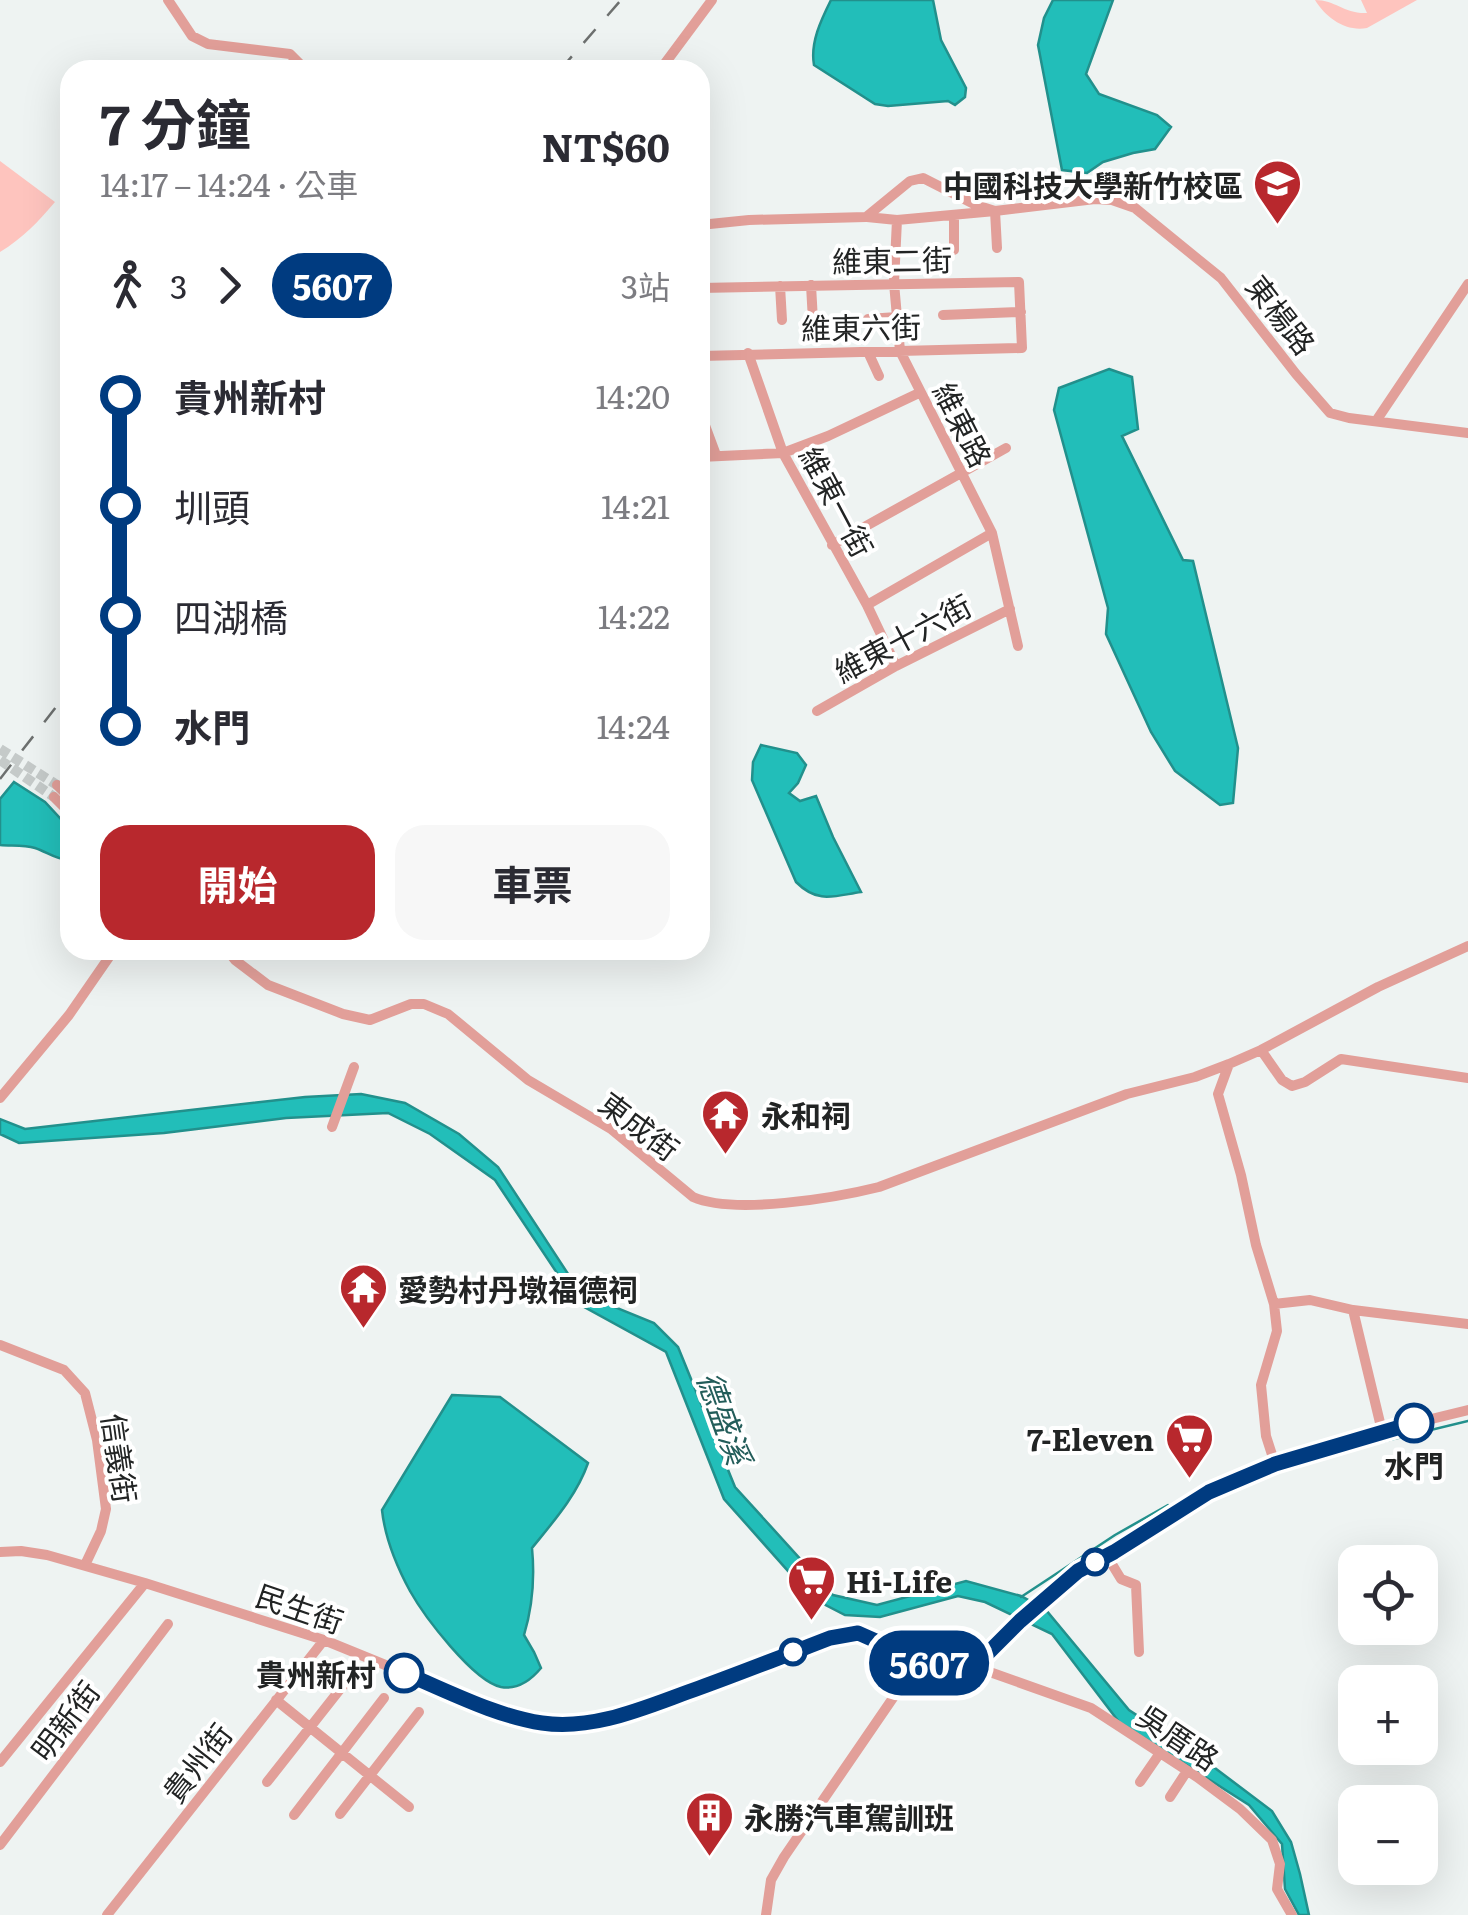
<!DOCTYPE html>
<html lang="zh-TW">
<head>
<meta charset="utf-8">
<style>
  body { margin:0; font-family:Literata,"Noto Sans TC",serif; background:#f7f7f7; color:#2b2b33; height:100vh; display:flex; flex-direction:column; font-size:38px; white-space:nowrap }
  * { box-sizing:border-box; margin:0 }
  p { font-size:32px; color:#7c7c81 }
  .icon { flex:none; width:55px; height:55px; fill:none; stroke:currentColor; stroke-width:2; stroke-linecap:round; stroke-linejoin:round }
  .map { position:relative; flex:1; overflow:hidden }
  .sheet { position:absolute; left:60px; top:60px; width:650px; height:900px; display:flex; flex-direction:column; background:#fff; border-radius:30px; box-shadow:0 10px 40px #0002 }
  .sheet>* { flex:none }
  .badge { padding:0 20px; border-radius:32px; font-size:35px; line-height:65px }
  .tools { position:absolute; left:1338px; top:1545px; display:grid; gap:20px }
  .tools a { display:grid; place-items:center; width:100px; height:100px; border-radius:20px; background:#fff; box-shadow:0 10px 40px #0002; font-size:50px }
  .map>.badge { position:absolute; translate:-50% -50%; box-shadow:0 0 0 5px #fff }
  .legs { display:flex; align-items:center; gap:15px; height:110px; padding:0 40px; font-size:32px }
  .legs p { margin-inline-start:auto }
  .summary { display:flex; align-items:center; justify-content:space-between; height:170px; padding:0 40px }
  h1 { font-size:55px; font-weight:700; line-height:75px }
  .action { display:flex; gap:20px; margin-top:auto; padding:20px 40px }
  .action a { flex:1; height:115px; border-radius:30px; background:#b8282d; color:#fff; font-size:40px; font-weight:700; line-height:115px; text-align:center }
  .action a+a { background:#f7f7f7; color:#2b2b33 }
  ul { padding:0 40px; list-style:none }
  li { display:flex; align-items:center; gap:35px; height:110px; font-size:38px }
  li i { display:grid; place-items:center; width:15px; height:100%; margin:0 12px; background:currentColor }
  li i::after { content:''; width:25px; height:25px; margin:-12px; border:8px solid; border-radius:50%; background:#fff }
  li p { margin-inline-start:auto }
  li:first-child i { background:linear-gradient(#0000 50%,currentColor 0) }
  li:last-child i { background:linear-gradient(currentColor 50%,#0000 0) }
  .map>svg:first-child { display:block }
  .green { fill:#fec4be }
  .water { fill:#22beb9; stroke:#22908c; stroke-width:2.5 }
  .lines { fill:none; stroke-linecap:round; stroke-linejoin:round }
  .stream { stroke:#22908c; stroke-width:2.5 }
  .minor-tunnel { stroke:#c5cac9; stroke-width:10; stroke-dasharray:10 5; stroke-linecap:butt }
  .minor { stroke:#e29f99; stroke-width:10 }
  .rail { stroke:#6d706f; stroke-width:2.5; stroke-dasharray:18 18; stroke-linecap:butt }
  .line-1-casing { stroke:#fff; stroke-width:22 }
  .line-1 { stroke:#003b80; stroke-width:15 }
  .stop-1-dot { fill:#fff; stroke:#003b80; stroke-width:5 }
  .labels { text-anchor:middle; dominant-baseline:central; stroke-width:8; stroke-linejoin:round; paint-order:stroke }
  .poi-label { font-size:30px; font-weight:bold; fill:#222424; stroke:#fff; text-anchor:start }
  .street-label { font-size:30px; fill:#222424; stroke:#fff }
  .stop-label { font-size:30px; font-weight:bold; fill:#222424; stroke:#fff }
  .water-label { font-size:32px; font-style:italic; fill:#235d5a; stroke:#fff }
</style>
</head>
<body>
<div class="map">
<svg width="1468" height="1915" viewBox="0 0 1468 1915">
  <rect width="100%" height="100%" fill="#eef3f2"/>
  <!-- green -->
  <path class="green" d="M 1315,0 C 1336,0 1344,14 1367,13 L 1361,0 L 1417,0 L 1367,28 C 1346,32 1326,18 1315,0 Z
    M 0,161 L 55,202 C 38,222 23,238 0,252 Z"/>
  <!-- water -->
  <path class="water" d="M 831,0 L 933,0 L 941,40 L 966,88 L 965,97 L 955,105 L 948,101 L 888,106 L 875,104 L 814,65 C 810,43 821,20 831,0 Z
    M 1053,0 L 1113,0 L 1086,74 L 1099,94 L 1157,115 L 1171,127 L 1155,149 L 1133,153 L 1103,162 L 1087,173 L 1062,170 L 1038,45 L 1044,18 Z
    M 1109,369 L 1132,377 L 1138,429 L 1122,436 L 1183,560 L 1193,561 L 1238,748 L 1233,803 L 1220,805 L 1175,771 L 1151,732 L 1106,634 L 1108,608 L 1054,410 L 1059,388 Z
    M 761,745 L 797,753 L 806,765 L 798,783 L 789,793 L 800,801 L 816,796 L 833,837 L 861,892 C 834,896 818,904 796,882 L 752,780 L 753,762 Z
    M 14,782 L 45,802 L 70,829 L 70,858 L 68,860 C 55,859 47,852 35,848 C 24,845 12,846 0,845 L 0,799 Z
    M 361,1094 L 405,1103 L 459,1134 L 498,1167 L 574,1283 L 607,1304 L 654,1323 L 678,1347 L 735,1487 L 833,1595 L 877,1605 L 966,1581 L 1021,1596 L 1046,1610 L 1129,1710 L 1199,1756 L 1272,1811 L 1291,1842 L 1300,1874 L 1309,1915 L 1299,1915 L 1285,1889 L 1282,1844 L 1249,1805 L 1119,1722 L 1052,1634 L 985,1602 L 958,1596 L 880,1617 L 845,1615 L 812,1598 L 724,1499 L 666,1352 L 577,1303 L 495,1180 L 430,1134 L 388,1113 L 286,1118 L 164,1133 L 19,1143 L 0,1134 L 0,1119 L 25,1129 L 305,1097 Z
    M 452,1395 L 500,1397 L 588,1463 C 577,1495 553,1522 532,1548 C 535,1579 533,1605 524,1635 L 534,1652 L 541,1668 C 531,1680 518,1690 501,1687 C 473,1681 424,1616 410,1591 C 397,1567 385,1538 382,1510 Z"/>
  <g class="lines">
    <!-- stream -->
    <path class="stream" d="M 1303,1461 L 1468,1421
      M 1021,1597 L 1115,1535 L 1168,1505"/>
    <!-- minor-tunnel -->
    <path class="minor-tunnel" d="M 0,749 L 57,785
      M 0,760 L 54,797"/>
    <!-- minor -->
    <path class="minor" d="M 168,0 L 192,36 L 208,44 L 290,54 L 306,70
      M 660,70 L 712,0
      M 954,215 L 954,250
      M 867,217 L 897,220 L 995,211 L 997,248
      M 897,220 L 894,283 L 900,351 L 992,533 L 1018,646
      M 700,225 L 749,220 L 866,217 L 910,181 L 923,178 L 976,205 L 995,211 L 1095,199 L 1112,200 L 1135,208 L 1221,278 L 1296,374 L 1330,413 L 1349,418 L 1468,433
      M 811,285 L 813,321
      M 780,286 L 782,320
      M 700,288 L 1019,282 L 1022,348 L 700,356
      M 943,315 L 1021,312
      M 868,319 L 897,317
      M 868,352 L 879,376
      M 748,353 L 783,453 L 867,605 L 896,666
      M 700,412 L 716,455
      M 1376,421 L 1468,284
      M 700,457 L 783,453 L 828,436 L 919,393
      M 832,545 L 1006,448
      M 867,605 L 992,533
      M 817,711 L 896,666 L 1010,609
      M 57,785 L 70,798
      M 54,797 L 70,813
      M 227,950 L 235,960 L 268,985 L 343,1014 L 370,1020 L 411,1004 L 424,1004 L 448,1014 L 528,1080 L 611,1129 L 693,1197 C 734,1215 835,1198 879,1187 L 1127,1094 L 1195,1077 L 1229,1064 L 1261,1050 L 1378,987 L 1468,946
      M 1261,1050 L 1282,1080 L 1292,1086 L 1305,1082 L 1341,1059 L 1468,1078
      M 1229,1064 L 1218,1094 L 1241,1175 L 1256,1245 L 1274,1304 L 1277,1331 L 1261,1385 L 1266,1436 L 1275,1464
      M 0,1098 L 69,1015 L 114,950
      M 332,1127 L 354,1067
      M 1274,1304 L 1310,1300 L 1353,1310 L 1468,1324
      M 1353,1310 L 1382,1431
      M 0,1345 L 64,1370 L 85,1393 L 97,1440 L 106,1509 L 101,1531 L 85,1565
      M 0,1552 L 21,1551 L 47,1555 L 145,1583 L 324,1640 L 486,1706 L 526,1720 L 543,1723 L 559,1725 L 616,1716 L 829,1638 C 839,1637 851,1632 861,1635 C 903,1644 936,1683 982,1659 L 1039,1604 L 1078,1571 L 1114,1552 L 1209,1492 L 1275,1464 L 1382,1431 L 1468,1410
      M 1107,1556 L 1121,1579 L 1136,1585 L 1139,1652
      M 970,1665 L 1091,1708 L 1197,1777 L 1240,1809 L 1272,1840 L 1280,1864 L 1277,1889 L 1292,1915
      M 276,1700 L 409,1807
      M 0,1762 L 145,1583
      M 267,1782 L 345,1683
      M 1140,1782 L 1160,1753
      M 1170,1797 L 1187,1771
      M 340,1814 L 419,1712
      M 294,1815 L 384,1698
      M 0,1845 L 168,1624
      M 107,1915 L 324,1640
      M 766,1915 L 771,1880 L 784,1857 L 919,1660"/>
    <!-- rail -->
    <path class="rail" d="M 560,70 L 621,0
      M 0,779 L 70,689"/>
  </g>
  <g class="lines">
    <defs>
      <path id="line-1" d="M 404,1673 C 448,1691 495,1716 542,1723 C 596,1731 650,1705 699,1688 C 743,1672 786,1655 830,1638 L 858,1633 L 919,1660 L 958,1668 L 970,1665 L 982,1659 L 1020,1621 L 1078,1571 L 1114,1552 L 1209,1492 L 1275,1464 L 1414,1423"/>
    </defs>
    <!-- line-1 casing -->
    <use href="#line-1" class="line-1-casing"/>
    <!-- line-1 -->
    <use href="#line-1" class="line-1"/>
  </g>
  <!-- icons -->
  <defs>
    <symbol id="university-pin" viewBox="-11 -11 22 30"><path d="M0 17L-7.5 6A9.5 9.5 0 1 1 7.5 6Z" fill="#b8282d" stroke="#fff"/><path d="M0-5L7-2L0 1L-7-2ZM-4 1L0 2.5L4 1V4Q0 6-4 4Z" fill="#fff"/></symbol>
    <symbol id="temple-pin" viewBox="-11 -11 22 30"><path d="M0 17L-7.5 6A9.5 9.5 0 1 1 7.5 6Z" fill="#b8282d" stroke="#fff"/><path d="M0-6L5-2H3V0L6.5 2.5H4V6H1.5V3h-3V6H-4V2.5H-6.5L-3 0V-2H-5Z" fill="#fff"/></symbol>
    <symbol id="supermarket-pin" viewBox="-11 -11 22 30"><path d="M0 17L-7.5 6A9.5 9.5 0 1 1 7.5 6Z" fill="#b8282d" stroke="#fff"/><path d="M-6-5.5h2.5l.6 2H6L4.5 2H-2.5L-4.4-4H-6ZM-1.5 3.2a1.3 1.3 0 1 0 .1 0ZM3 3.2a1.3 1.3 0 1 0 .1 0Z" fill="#fff"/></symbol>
    <symbol id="building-pin" viewBox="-11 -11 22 30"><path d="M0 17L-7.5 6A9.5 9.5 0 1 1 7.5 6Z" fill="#b8282d" stroke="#fff"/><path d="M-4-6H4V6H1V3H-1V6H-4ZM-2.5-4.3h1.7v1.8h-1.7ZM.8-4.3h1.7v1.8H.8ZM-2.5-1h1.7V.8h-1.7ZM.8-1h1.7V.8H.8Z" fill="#fff"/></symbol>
  </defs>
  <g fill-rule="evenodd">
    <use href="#university-pin" x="1250" y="156" width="55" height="75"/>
    <use href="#temple-pin" x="698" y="1086" width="55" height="75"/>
    <use href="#temple-pin" x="336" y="1260" width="55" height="75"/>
    <use href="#supermarket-pin" x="1162" y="1410" width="55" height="75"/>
    <use href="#supermarket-pin" x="784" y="1552" width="55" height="75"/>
    <use href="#building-pin" x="682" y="1788" width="55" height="75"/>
  </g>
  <!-- markers -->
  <g class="stop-1-dot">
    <circle cx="1414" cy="1423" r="18"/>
    <circle cx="1095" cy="1562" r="12"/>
    <circle cx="793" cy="1652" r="12"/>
    <circle cx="404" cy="1673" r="18"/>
  </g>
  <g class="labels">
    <!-- poi labels -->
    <g class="poi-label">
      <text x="1243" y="184" text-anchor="end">中國科技大學新竹校區</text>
      <text x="761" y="1114">永和祠</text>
      <text x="398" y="1288">愛勢村丹墩福德祠</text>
      <text x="1154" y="1438" text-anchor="end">7-Eleven</text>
      <text x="846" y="1580">Hi-Life</text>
      <text x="744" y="1816">永勝汽車駕訓班</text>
    </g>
    <!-- street labels -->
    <g class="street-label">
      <text transform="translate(892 259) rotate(-1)">維東二街</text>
      <text transform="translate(1282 314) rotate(52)">東楊路</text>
      <text transform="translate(861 326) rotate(-1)">維東六街</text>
      <text transform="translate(964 424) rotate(63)">維東路</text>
      <text transform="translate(838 501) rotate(62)">維東一街</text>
      <text transform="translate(902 637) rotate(-28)">維東十六街</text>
      <text transform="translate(640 1125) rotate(37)">東成街</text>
      <text transform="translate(121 1458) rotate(82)">信義街</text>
      <text transform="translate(300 1607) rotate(19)">民生街</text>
      <text transform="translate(64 1720) rotate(-53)">明新街</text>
      <text transform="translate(1179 1736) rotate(34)">吳厝路</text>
      <text transform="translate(196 1762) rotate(-52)">貴州街</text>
    </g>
    <!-- stop labels -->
    <g class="stop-label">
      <text x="1414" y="1464">水門</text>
      <text x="376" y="1673" text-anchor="end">貴州新村</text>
    </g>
    <!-- water labels -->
    <g class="water-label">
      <text transform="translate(726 1417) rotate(70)">德盛溪</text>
    </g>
  </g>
</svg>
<div class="tools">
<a><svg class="icon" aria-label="locate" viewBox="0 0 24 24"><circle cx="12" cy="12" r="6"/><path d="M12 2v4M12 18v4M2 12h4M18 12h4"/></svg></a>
<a>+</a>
<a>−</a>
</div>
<b class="badge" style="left:929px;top:1663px;background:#003b80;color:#fff">5607</b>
<section class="sheet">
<div class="summary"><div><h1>7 分鐘</h1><p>14:17 – 14:24 · 公車</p></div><b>NT$60</b></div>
<div class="legs"><svg class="icon" aria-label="walk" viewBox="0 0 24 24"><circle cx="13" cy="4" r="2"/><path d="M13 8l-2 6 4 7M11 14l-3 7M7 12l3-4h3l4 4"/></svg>3<svg class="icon" aria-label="forward" viewBox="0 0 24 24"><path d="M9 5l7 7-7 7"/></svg><b class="badge" style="background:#003b80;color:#fff">5607</b><p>3站</p></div>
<ul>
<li><i style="color:#003b80"></i><b>貴州新村</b><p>14:20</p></li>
<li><i style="color:#003b80"></i><span>圳頭</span><p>14:21</p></li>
<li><i style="color:#003b80"></i><span>四湖橋</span><p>14:22</p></li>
<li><i style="color:#003b80"></i><b>水門</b><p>14:24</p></li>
</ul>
<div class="action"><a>開始</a><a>車票</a></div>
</section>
</div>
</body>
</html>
